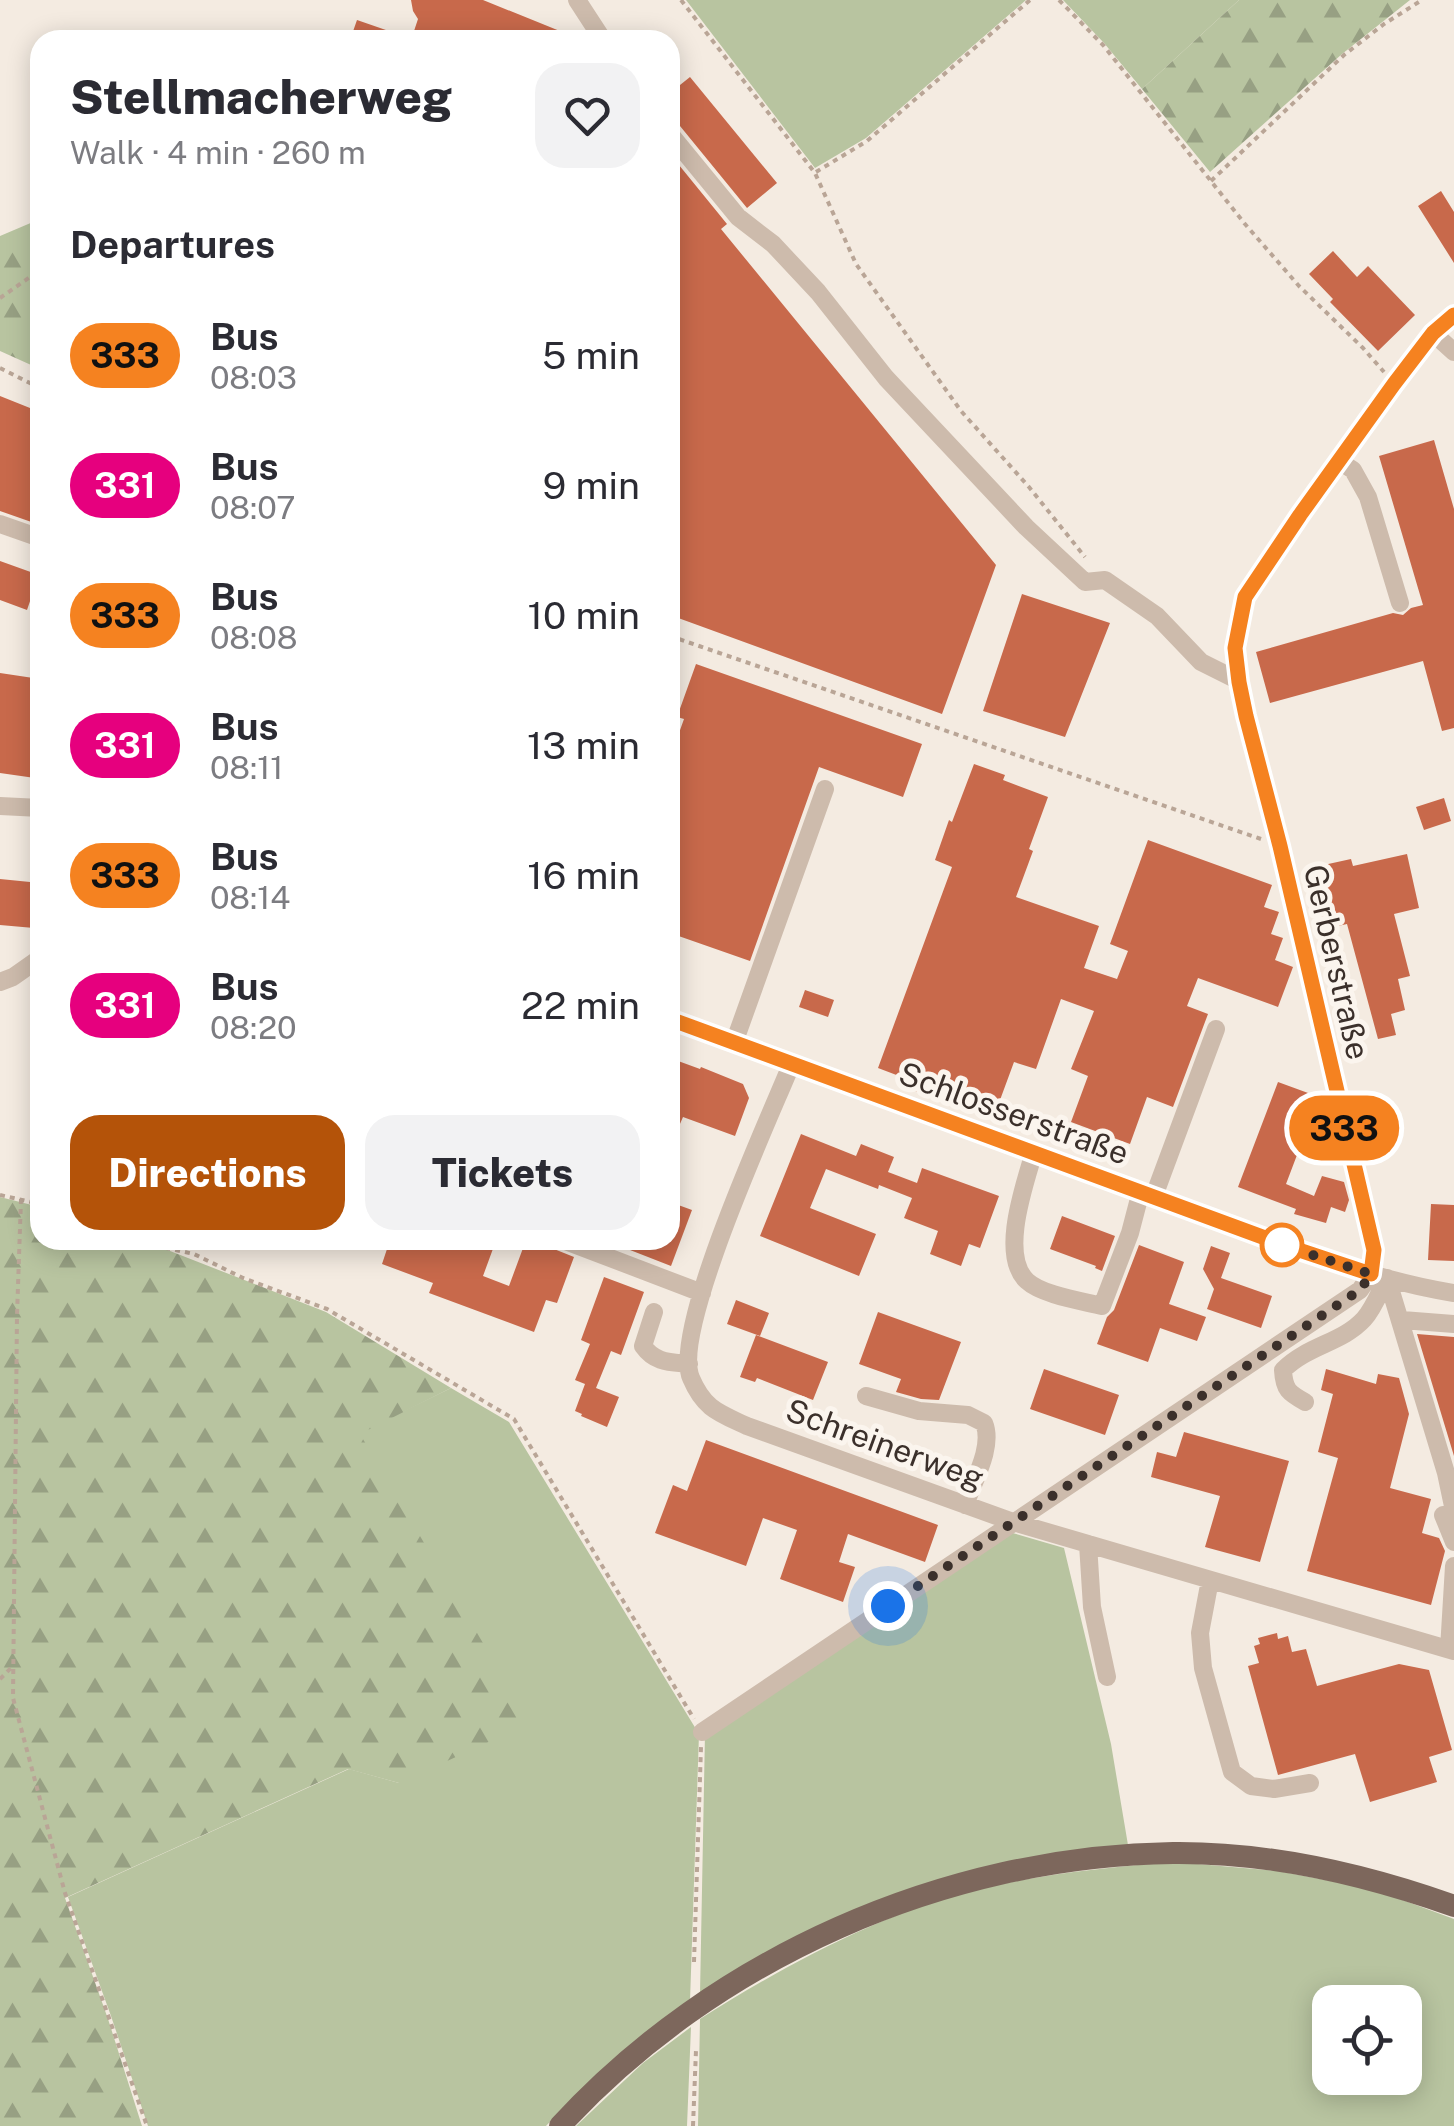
<!DOCTYPE html>
<html lang="en">
<head>
<meta charset="utf-8">
<style>
  body { margin:0; font-family:"Public Sans",sans-serif; background:#f2f2f3; color:#2b2b33; height:100vh; display:flex; flex-direction:column; font-size:38px; white-space:nowrap }
  * { box-sizing:border-box; margin:0 }
  p { font-size:32px; color:#7c7c81 }
  .icon { flex:none; width:55px; height:55px; fill:none; stroke:currentColor; stroke-width:2; stroke-linecap:round; stroke-linejoin:round }
  .map { position:relative; flex:1; overflow:hidden }
  .panel { position:absolute; left:30px; top:30px; width:650px; height:1220px; display:flex; flex-direction:column; background:#fff; border-radius:30px; box-shadow:0 5px 25px #0003 }
  .panel>* { flex:none }
  .badge { padding:0 20px; border-radius:32px; font-size:35px; line-height:65px }
  .controls { position:absolute; left:1312px; top:1985px; display:grid; gap:20px }
  .controls a { display:grid; place-items:center; width:110px; height:110px; border-radius:20px; background:#fff; box-shadow:0 5px 25px #0003; font-size:50px }
  .you { position:absolute; width:50px; height:50px; margin:-25px; border:8px solid #fff; border-radius:50%; background:#1a73e8; box-shadow:0 0 0 15px #1a73e833 }
  .map>.badge { position:absolute; translate:-50% -50%; box-shadow:0 0 0 5px #fff }
  h2 { padding:0 40px; font-size:38px; line-height:90px }
  .round { display:grid; place-items:center; flex:none; width:105px; height:105px; border-radius:30px; background:#f2f2f3 }
  .headline { display:flex; align-items:center; justify-content:space-between; height:170px; padding:0 40px }
  h1 { font-size:48px; font-weight:800; line-height:75px }
  .action { display:flex; gap:20px; margin-top:auto; padding:20px 40px }
  .action a { flex:1; height:115px; border-radius:30px; background:#b45309; color:#fff; font-size:40px; font-weight:800; line-height:115px; text-align:center }
  .action a+a { background:#f2f2f3; color:#2b2b33 }
  ul { padding:0; list-style:none }
  li { display:flex; align-items:center; gap:30px; height:130px; padding:0 40px }
  li div { flex:1 }
  li b { display:block; font-size:38px }
  li em { font-style:normal }
  li .badge { min-width:110px; font-weight:700; text-align:center }
  .map>svg:first-child { display:block }
  .green { fill:#b8c4a0; fill-rule:evenodd }
  .forest { fill:url(#forest-firs) }
  .building { fill:#c8694b }
  .lines { fill:none; stroke-linecap:round; stroke-linejoin:round }
  .path { stroke:#b9a596; stroke-width:4; stroke-dasharray:5 5; stroke-linecap:butt }
  .minor { stroke:#cdbbac; stroke-width:18 }
  .major { stroke:#7d675c; stroke-width:22 }
  .line-casing { stroke:#fff; stroke-width:22 }
  .line { stroke:#f58220; stroke-width:15 }
  .walk { stroke:#3b302b; stroke-width:10; stroke-dasharray:0 18 }
  .stop-dot { fill:#fff; stroke:#f58220; stroke-width:5 }
  .labels { text-anchor:middle; dominant-baseline:central; stroke-width:10; stroke-linejoin:round; paint-order:stroke }
  .street-label { font-size:32px; fill:#3b302b; stroke:#fbf5ee }
</style>
</head>
<body>
<div class="map">
<svg width="1454" height="2126" viewBox="0 0 1454 2126">
  <defs>
    <pattern id="forest-firs" width="22" height="20" patternUnits="userSpaceOnUse" patternTransform="scale(2.5)"><rect width="22" height="20" fill="#b8c4a0"/><path d="M5 1l3.5 6h-7zM16 11l3.5 6h-7z" fill="#97a083"/></pattern>
  </defs>
  <rect width="100%" height="100%" fill="#f4ebe1"/>
  <!-- green -->
  <path class="green" d="M 686,0 L 1026,0 L 866,138 L 815,168 Z
    M 1063,0 L 1239,0 L 1142,89 L 1104,43 Z
    M 451,1388 L 509,1422 L 699,1734 L 690,2001 C 638,2039 590,2079 546,2126 L 148,2126 L 111,2016 L 68,1897 L 349,1769 L 399,1783 L 359,1433 Z
    M 1009,1532 L 1064,1548 L 1111,1744 L 1128,1845 L 845,1914 L 787,1941 L 700,1994 L 705,1733 Z
    M 1175,1862 L 1278,1871 L 1373,1889 L 1454,1919 L 1454,2126 L 698,2126 L 700,2019 C 782,1967 883,1912 978,1889 C 1043,1874 1109,1867 1175,1862 ZM 1330,2002 L 1405,2002 L 1405,2078 L 1330,2078 Z
    M 691,2027 L 687,2126 L 576,2126 L 643,2063 Z"/>
  <!-- forest -->
  <path class="forest" d="M 1239,0 L 1410,0 L 1342,54 L 1210,172 L 1142,89 Z
    M 40,219 L 40,369 L 0,351 L 0,236 Z
    M 0,1197 L 40,1207 L 40,1240 L 142,1240 L 326,1312 L 451,1388 L 360,1434 L 530,1723 L 399,1783 L 348,1769 L 65,1898 L 108,2019 L 142,2126 L 0,2126 Z"/>
  <!-- building -->
  <path class="building" d="M 411,0 L 483,0 L 582,40 L 411,40 L 418,19 L 413,11 Z
    M 357,20 L 409,38 L 408,40 L 350,40 Z
    M 690,77 L 777,183 L 747,208 L 680,126 L 670,122 L 670,93 Z
    M 670,154 L 727,224 L 721,229 L 996,565 L 942,714 L 670,615 Z
    M 1441,191 L 1454,212 L 1454,263 L 1418,206 Z
    M 1333,251 L 1357,277 L 1368,266 L 1415,315 L 1378,351 L 1330,302 L 1333,299 L 1309,274 Z
    M 0,396 L 40,412 L 40,525 L 0,511 Z
    M 1434,440 L 1454,509 L 1454,728 L 1442,731 L 1423,661 L 1270,703 L 1256,652 L 1393,613 L 1403,615 L 1411,608 L 1423,605 L 1379,456 Z
    M 0,561 L 39,575 L 27,610 L 0,600 Z
    M 1022,594 L 1110,623 L 1065,737 L 983,711 Z
    M 696,664 L 922,744 L 903,797 L 819,767 L 750,961 L 670,933 L 670,758 L 684,719 L 677,717 Z
    M 0,673 L 40,679 L 40,743 L 35,778 L 0,773 Z
    M 974,764 L 1005,775 L 1003,780 L 1048,797 L 1029,849 L 1033,851 L 1016,897 L 1099,926 L 1084,968 L 1117,979 L 1128,951 L 1110,944 L 1148,840 L 1272,885 L 1264,907 L 1279,912 L 1271,934 L 1283,938 L 1275,960 L 1293,967 L 1278,1007 L 1198,978 L 1187,1006 L 1208,1014 L 1173,1107 L 1147,1097 L 1130,1144 L 1071,1122 L 1088,1076 L 1071,1069 L 1094,1011 L 1061,999 L 1036,1069 L 1014,1062 L 1000,1100 L 948,1082 L 941,1100 L 904,1087 L 907,1079 L 878,1068 L 952,867 L 935,860 L 949,820 L 952,822 Z
    M 1444,798 L 1451,821 L 1424,830 L 1416,807 Z
    M 1407,854 L 1419,908 L 1394,914 L 1410,976 L 1398,979 L 1405,1010 L 1391,1014 L 1396,1035 L 1378,1039 L 1347,924 L 1324,929 L 1310,868 L 1351,859 L 1353,866 Z
    M 0,879 L 40,883 L 40,907 L 36,907 L 34,928 L 0,925 Z
    M 805,990 L 834,1000 L 828,1017 L 799,1007 Z
    M 670,1058 L 700,1069 L 701,1067 L 743,1084 L 749,1098 L 735,1136 L 683,1117 L 670,1147 Z
    M 1278,1082 L 1319,1097 L 1286,1184 L 1314,1196 L 1322,1176 L 1344,1182 L 1349,1200 L 1345,1212 L 1331,1207 L 1326,1223 L 1294,1214 L 1296,1209 L 1238,1187 Z
    M 801,1134 L 856,1156 L 861,1144 L 894,1157 L 888,1172 L 917,1183 L 922,1168 L 999,1196 L 980,1248 L 969,1244 L 961,1266 L 930,1254 L 938,1231 L 904,1218 L 912,1198 L 879,1185 L 878,1189 L 826,1169 L 810,1208 L 876,1234 L 859,1276 L 760,1236 Z
    M 670,1202 L 692,1210 L 671,1266 L 607,1241 L 670,1240 Z
    M 1431,1204 L 1454,1205 L 1454,1261 L 1428,1260 Z
    M 1062,1216 L 1115,1236 L 1102,1271 L 1095,1268 L 1096,1266 L 1050,1249 Z
    M 390,1240 L 479,1240 L 494,1246 L 483,1276 L 509,1286 L 526,1240 L 551,1240 L 554,1249 L 574,1257 L 557,1303 L 546,1300 L 534,1332 L 429,1293 L 433,1283 L 382,1264 Z
    M 1139,1245 L 1184,1262 L 1169,1304 L 1206,1317 L 1197,1341 L 1160,1328 L 1148,1362 L 1097,1344 L 1107,1317 L 1114,1310 Z
    M 1211,1246 L 1230,1253 L 1221,1278 L 1272,1296 L 1261,1328 L 1207,1309 L 1214,1289 L 1203,1269 Z
    M 604,1277 L 644,1292 L 621,1355 L 611,1351 L 596,1388 L 619,1397 L 607,1427 L 581,1416 L 582,1414 L 575,1411 L 585,1384 L 575,1380 L 590,1344 L 581,1340 Z
    M 736,1300 L 769,1313 L 760,1336 L 727,1324 Z
    M 878,1312 L 961,1342 L 939,1400 L 921,1399 L 896,1392 L 901,1379 L 859,1364 Z
    M 1417,1334 L 1454,1337 L 1454,1456 Z
    M 756,1335 L 828,1362 L 813,1400 L 757,1378 L 755,1382 L 740,1377 Z
    M 1044,1369 L 1119,1395 L 1105,1435 L 1030,1409 Z
    M 1326,1369 L 1376,1384 L 1378,1374 L 1399,1378 L 1409,1414 L 1390,1488 L 1431,1499 L 1422,1533 L 1439,1538 L 1445,1551 L 1431,1605 L 1307,1571 L 1338,1458 L 1318,1452 L 1333,1394 L 1321,1390 Z
    M 1184,1432 L 1289,1461 L 1260,1562 L 1205,1547 L 1220,1496 L 1151,1477 L 1157,1452 L 1176,1457 Z
    M 706,1440 L 938,1525 L 925,1562 L 848,1534 L 839,1562 L 855,1567 L 843,1602 L 780,1579 L 797,1530 L 763,1518 L 746,1566 L 655,1533 L 673,1485 L 687,1491 Z
    M 1277,1633 L 1278,1639 L 1288,1636 L 1292,1652 L 1306,1649 L 1317,1686 L 1399,1664 L 1429,1670 L 1452,1750 L 1429,1757 L 1437,1782 L 1370,1802 L 1355,1754 L 1278,1775 L 1248,1666 L 1259,1663 L 1254,1646 L 1260,1644 L 1258,1638 Z"/>
  <g class="lines">
    <!-- path -->
    <path class="path" d="M 681,0 L 815,173 L 856,264 L 961,411 L 1029,487 L 1085,557
      M 1059,0 L 1103,45 L 1245,224 L 1299,286 L 1363,348 L 1384,372
      M 816,172 L 867,141 L 1030,0
      M 1211,181 L 1344,55 L 1384,24 L 1422,0
      M 0,298 L 40,270
      M 0,368 L 40,388
      M 670,636 L 1261,839
      M 0,1195 L 40,1204
      M 21,1199 L 17,1315 L 13,1698 L 65,1893 L 147,2126
      M 147,1240 L 166,1248 L 194,1254 L 243,1278 L 327,1309 L 514,1419 L 694,1719
      M 0,1679 L 11,1668
      M 694,1962 L 701,1747
      M 693,2126 L 696,2050"/>
    <!-- minor -->
    <path class="minor" d="M 577,0 L 603,40
      M 670,134 L 738,217 L 773,244 L 818,292 L 886,378 L 1026,527 L 1085,582 L 1105,580 L 1157,616 L 1201,662 L 1239,681
      M 1433,333 L 1454,352
      M 1339,461 L 1353,470 L 1368,497 L 1400,603
      M 0,524 L 40,538
      M 0,806 L 40,808
      M 0,982 L 13,977 L 40,958
      M 670,1019 L 1287,1247 C 1342,1265 1396,1284 1454,1293
      M 734,1043 L 825,789
      M 791,1065 C 769,1119 671,1331 691,1378 C 704,1409 719,1413 747,1426 L 1013,1522 L 1454,1651
      M 1034,1152 C 1025,1184 999,1255 1027,1281 C 1042,1295 1082,1301 1102,1306 L 1130,1233 L 1141,1191
      M 1154,1196 L 1216,1029
      M 563,1240 L 702,1293
      M 1387,1278 L 1446,1473 L 1454,1511
      M 654,1312 L 643,1346 C 655,1363 670,1362 689,1364
      M 1402,1320 L 1454,1324
      M 866,1396 L 919,1411 L 968,1415 L 984,1423 C 994,1447 973,1482 965,1505
      M 1305,1402 C 1289,1393 1284,1390 1283,1370 C 1308,1345 1342,1343 1364,1319 C 1374,1308 1380,1291 1387,1278
      M 1443,1515 L 1454,1542
      M 1088,1544 L 1092,1607 L 1107,1677
      M 1210,1580 L 1200,1633 L 1203,1668 L 1232,1772 L 1251,1786 L 1274,1789 L 1310,1783
      M 1449,1649 L 1454,1566
      M 702,1732 L 1360,1290 L 1371,1274 L 1374,1251 L 1280,846 L 1246,716 L 1239,681 L 1235,648 L 1245,597 L 1300,515 L 1395,384 L 1433,333 L 1454,315"/>
    <!-- major -->
    <path class="major" d="M 560,2126 C 714,1958 945,1856 1173,1853 C 1268,1852 1364,1874 1454,1906"/>
  </g>
  <g class="lines">
    <defs>
      <path id="line" d="M 670,1019 L 1287,1246 L 1371,1274 L 1374,1250 L 1280,846 L 1246,716 L 1239,682 L 1235,648 L 1245,597 L 1300,515 L 1394,384 L 1433,333 L 1454,315"/>
    </defs>
    <!-- line casing -->
    <use href="#line" class="line-casing"/>
    <!-- line -->
    <use href="#line" class="line"/>
    <!-- walk -->
    <path class="walk" d="M 888,1606 L 1360,1290 L 1371,1274 L 1282,1245"/>
  </g>
  <!-- markers -->
  <circle class="stop-dot" cx="1282" cy="1245" r="20"/>
  <g class="labels">
    <!-- street labels -->
    <g class="street-label">
      <text transform="translate(1337 962) rotate(77)">Gerberstraße</text>
      <text transform="translate(1014 1113) rotate(20)">Schlosserstraße</text>
      <text transform="translate(885 1444) rotate(20)">Schreinerweg</text>
    </g>
  </g>
</svg>
<div class="controls">
<a><svg class="icon" aria-label="locate" viewBox="0 0 24 24"><circle cx="12" cy="12" r="6"/><path d="M12 2v4M12 18v4M2 12h4M18 12h4"/></svg></a>
</div>
<div class="you" style="left:888px;top:1606px"></div>
<b class="badge" style="left:1344px;top:1128px;background:#f58220;color:#111">333</b>
<section class="panel">
<div class="headline"><div><h1>Stellmacherweg</h1><p>Walk · 4 min · 260 m</p></div><a class="round"><svg class="icon" aria-label="heart" viewBox="0 0 24 24"><path d="M12 20l-8-8c-3-5 5-10 8-4 3-6 11-1 8 4z"/></svg></a></div>
<h2>Departures</h2>
<ul>
<li><span class="badge" style="background:#f58220;color:#111">333</span><div><b>Bus</b><p>08:03</p></div><em>5 min</em></li>
<li><span class="badge" style="background:#e6007e;color:#fff">331</span><div><b>Bus</b><p>08:07</p></div><em>9 min</em></li>
<li><span class="badge" style="background:#f58220;color:#111">333</span><div><b>Bus</b><p>08:08</p></div><em>10 min</em></li>
<li><span class="badge" style="background:#e6007e;color:#fff">331</span><div><b>Bus</b><p>08:11</p></div><em>13 min</em></li>
<li><span class="badge" style="background:#f58220;color:#111">333</span><div><b>Bus</b><p>08:14</p></div><em>16 min</em></li>
<li><span class="badge" style="background:#e6007e;color:#fff">331</span><div><b>Bus</b><p>08:20</p></div><em>22 min</em></li>
</ul>
<div class="action"><a>Directions</a><a>Tickets</a></div>
</section>
</div>
</body>
</html>
